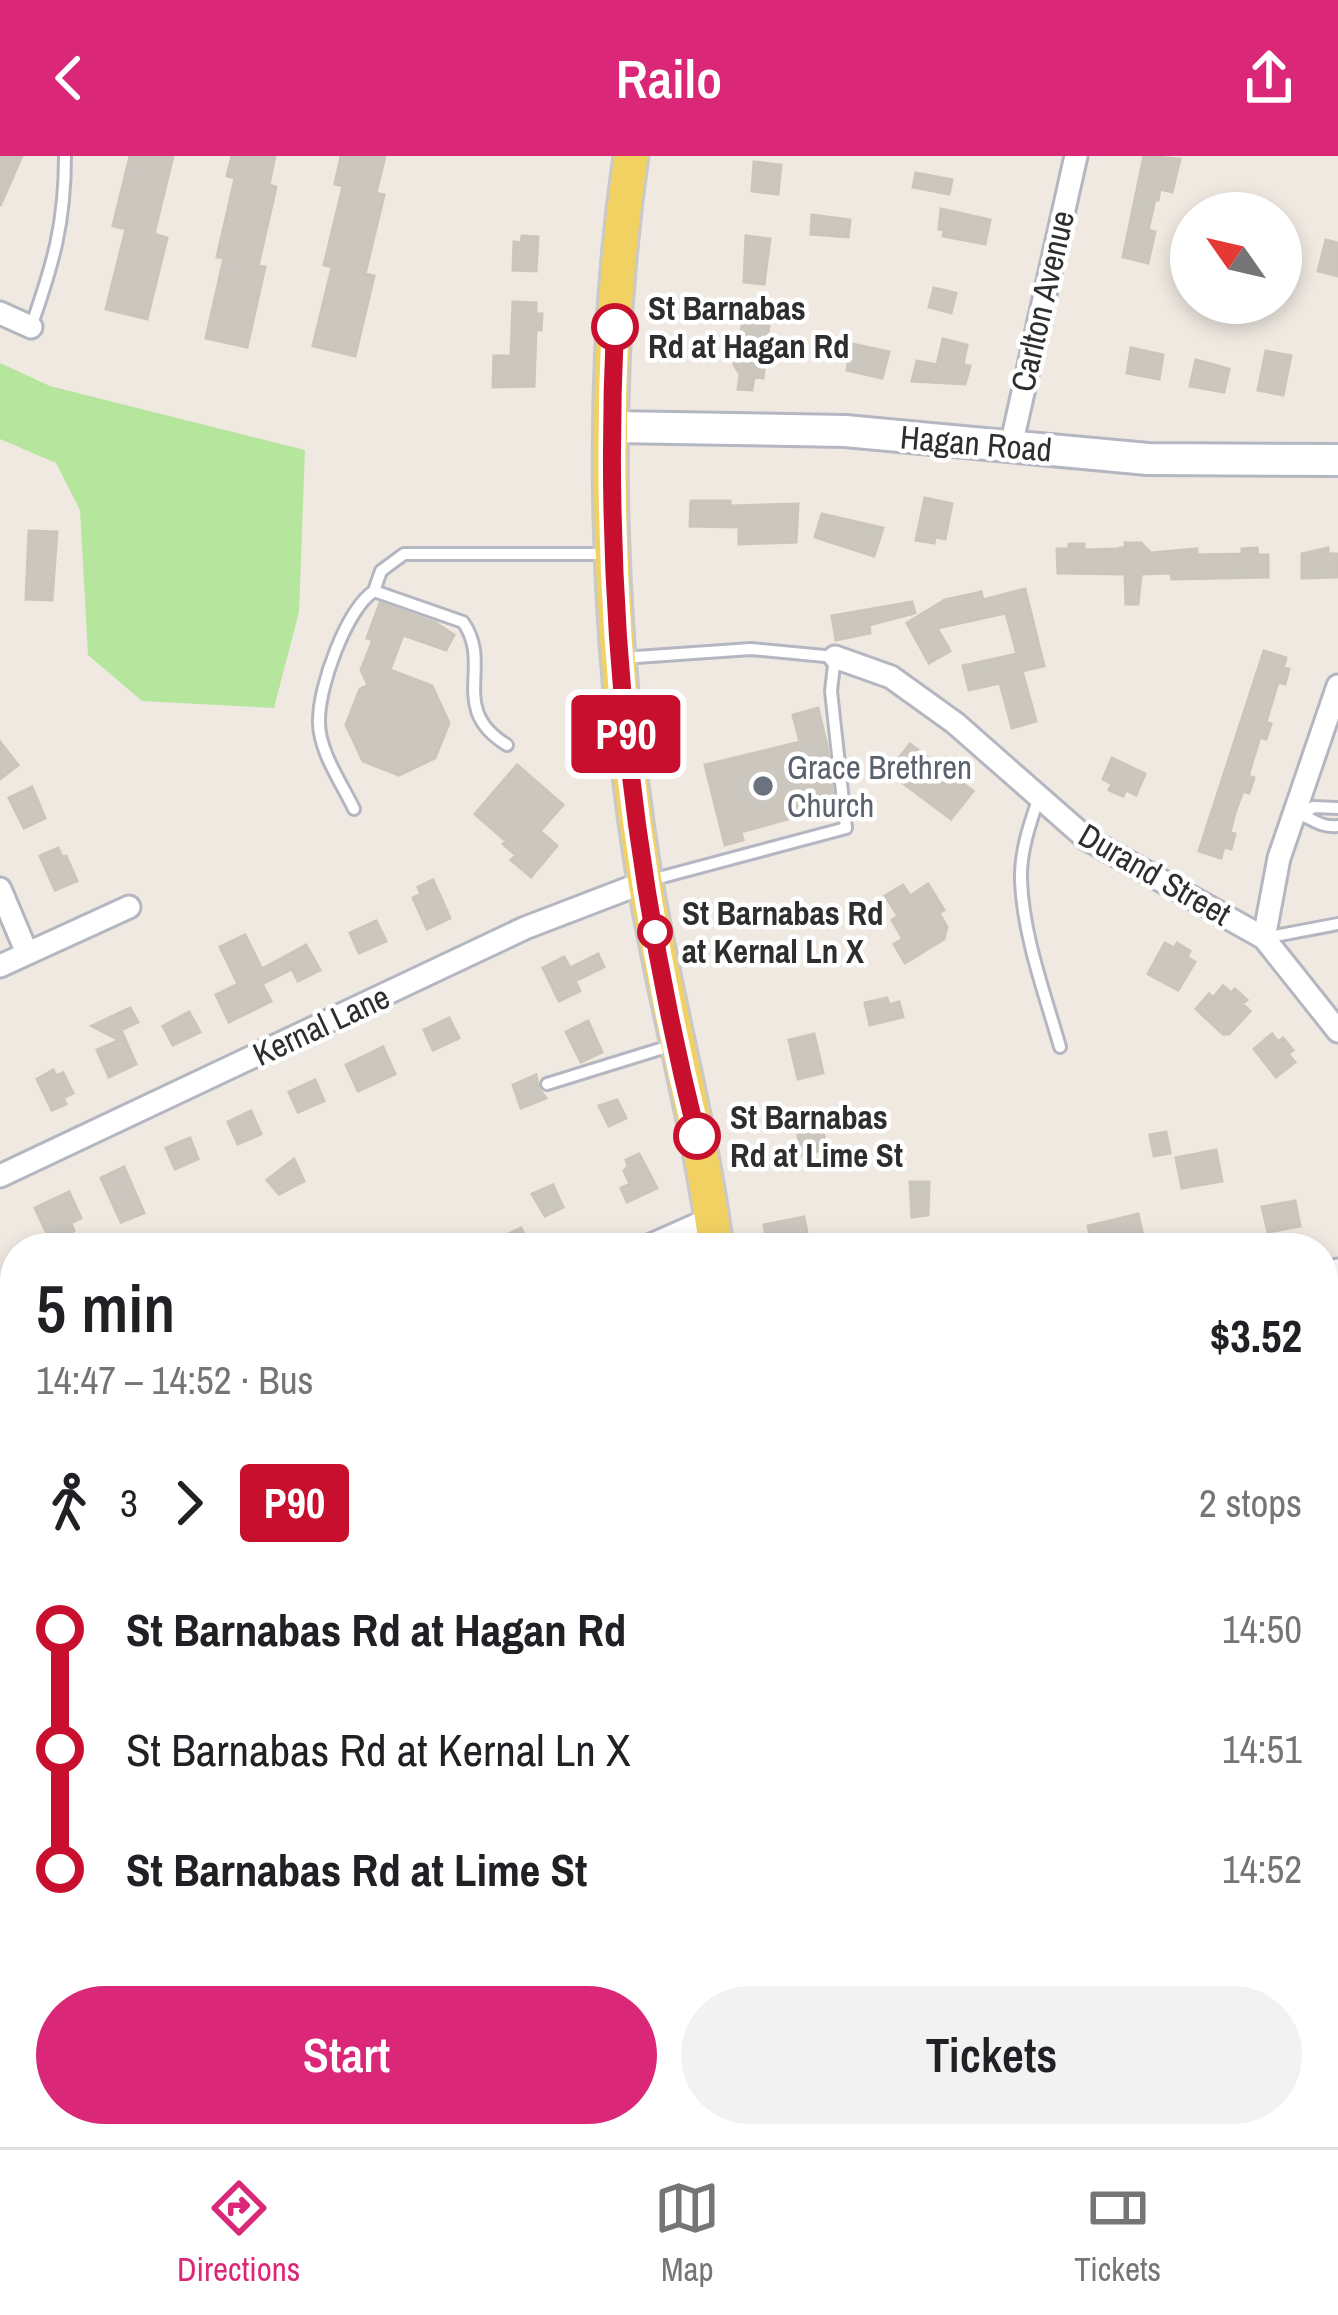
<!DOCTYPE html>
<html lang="en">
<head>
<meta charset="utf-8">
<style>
  body { margin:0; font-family:"Archivo Narrow",sans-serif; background:#f2f2f2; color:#202124; height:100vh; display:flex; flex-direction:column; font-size:45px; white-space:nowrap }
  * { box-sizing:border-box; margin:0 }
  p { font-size:39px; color:#757577 }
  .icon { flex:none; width:66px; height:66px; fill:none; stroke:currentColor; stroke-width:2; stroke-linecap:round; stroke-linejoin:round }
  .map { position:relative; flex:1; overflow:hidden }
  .drawer { position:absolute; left:0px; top:1077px; width:1338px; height:915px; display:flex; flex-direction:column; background:#fff; border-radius:48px 48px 0 0; box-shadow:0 6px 18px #0003 }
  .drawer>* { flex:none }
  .badge { padding:0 24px; border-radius:9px; font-size:42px; line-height:78px }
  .needle { width:78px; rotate:304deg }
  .buttons { position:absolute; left:1170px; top:36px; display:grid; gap:24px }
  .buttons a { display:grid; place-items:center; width:132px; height:132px; border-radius:50%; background:#fff; box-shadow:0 6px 18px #0003; font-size:60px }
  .map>.badge { position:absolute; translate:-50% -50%; box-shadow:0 0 0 6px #fff }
  .legs { display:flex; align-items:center; gap:18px; height:132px; padding:0 36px; font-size:39px }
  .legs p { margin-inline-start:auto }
  .overview { display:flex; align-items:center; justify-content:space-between; height:204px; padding:0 36px }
  h1 { font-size:66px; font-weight:600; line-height:90px }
  .primary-button { display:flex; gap:24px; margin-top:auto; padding:24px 36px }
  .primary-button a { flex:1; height:138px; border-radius:72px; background:#db2777; color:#fff; font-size:48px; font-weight:600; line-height:138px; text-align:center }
  .primary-button a+a { background:#f2f2f2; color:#202124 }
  ul { padding:0 36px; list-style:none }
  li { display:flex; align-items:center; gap:42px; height:120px; font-size:45px }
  li i { display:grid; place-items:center; width:18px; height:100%; margin:0 15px; background:currentColor }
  li i::after { content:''; width:30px; height:30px; margin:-15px; border:9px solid; border-radius:50%; background:#fff }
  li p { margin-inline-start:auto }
  li:first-child i { background:linear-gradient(#0000 50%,currentColor 0) }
  li:last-child i { background:linear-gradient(currentColor 50%,#0000 0) }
  header { display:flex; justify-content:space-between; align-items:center; height:156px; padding:0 36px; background:#db2777; color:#fff; font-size:54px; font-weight:600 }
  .dock { display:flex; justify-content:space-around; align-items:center; height:168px; border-top:3px solid #e0e0e0; background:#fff; font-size:33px; color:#757577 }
  .dock a { display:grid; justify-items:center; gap:6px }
  .dock .active { color:#db2777 }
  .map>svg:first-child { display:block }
  .green { fill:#b6e59e }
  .cemetery { fill:#c8d9b8 }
  .building { fill:#cbc7bf; stroke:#cbc5ba; stroke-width:3 }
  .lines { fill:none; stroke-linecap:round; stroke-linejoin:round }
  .lane-casing { stroke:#b4b7c1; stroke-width:16 }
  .street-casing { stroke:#b4b7c1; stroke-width:27 }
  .secondary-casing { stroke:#b4b7c1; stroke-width:36 }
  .primary-casing { stroke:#c9c9c9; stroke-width:39 }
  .lane { stroke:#fff; stroke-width:10 }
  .street { stroke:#fff; stroke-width:21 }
  .secondary { stroke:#fff; stroke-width:30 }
  .primary { stroke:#f2d163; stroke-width:33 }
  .line-1-casing { stroke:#fff; stroke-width:27 }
  .line-1 { stroke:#c8102e; stroke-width:18 }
  .stop-1-dot { fill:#fff; stroke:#c8102e; stroke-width:6 }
  .worship-dot { fill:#6b7280; stroke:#fff; stroke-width:4.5 }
  .labels { text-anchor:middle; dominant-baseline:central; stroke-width:9; stroke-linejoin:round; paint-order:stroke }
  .street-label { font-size:33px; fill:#2e2e2e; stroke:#fff }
  .stop-label { font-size:33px; font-weight:bold; fill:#2e2e2e; stroke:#fff; text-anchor:start }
  .worship-label { font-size:33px; fill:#5b616d; stroke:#fff; text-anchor:start }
</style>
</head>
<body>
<header><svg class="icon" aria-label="back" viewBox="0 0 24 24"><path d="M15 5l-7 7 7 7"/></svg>Railo<svg class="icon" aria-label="share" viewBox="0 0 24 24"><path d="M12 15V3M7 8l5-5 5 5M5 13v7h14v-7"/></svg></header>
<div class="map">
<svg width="1338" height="1991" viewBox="0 0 1338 1991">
  <rect width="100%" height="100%" fill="#efe9e1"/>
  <!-- green -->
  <path class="green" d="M 0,207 L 50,230 L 305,294 L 299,456 L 274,552 L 142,545 L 88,499 L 80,354 L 56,307 L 0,283 Z
    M 1338,1341 L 1338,1520 L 1323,1520 L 1323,1345 Z
    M 15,1721 L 15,1977 L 324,1977 L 328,1991 L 0,1991 L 0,1735 Z"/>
  <!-- cemetery -->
  <path class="cemetery" d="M 700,1977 L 933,1977 L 935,1991 L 712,1991 Z"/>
  <!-- building -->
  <path class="building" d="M 0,0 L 22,0 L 0,50 Z
    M 130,0 L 173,0 L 154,78 L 167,82 L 147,163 L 106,153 L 126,73 L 113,70 Z
    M 232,0 L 275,0 L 269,29 L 276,31 L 258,110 L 265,111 L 247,191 L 206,182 L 224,102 L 217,101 L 235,22 L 227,20 Z
    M 341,0 L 385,0 L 376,37 L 384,39 L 365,118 L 374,120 L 355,200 L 313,190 L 332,111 L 324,109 L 343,30 L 335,28 Z
    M 1144,0 L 1180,3 L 1172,36 L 1160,33 L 1158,44 L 1155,44 L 1148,74 L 1155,76 L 1148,107 L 1123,101 Z
    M 754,6 L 781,9 L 778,38 L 752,35 Z
    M 916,17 L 952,24 L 949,38 L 913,31 Z
    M 941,53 L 990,64 L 985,88 L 943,80 L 944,74 L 939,73 Z
    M 812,59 L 850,64 L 848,81 L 811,78 Z
    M 522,80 L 538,81 L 536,115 L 513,114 L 514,86 L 521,87 Z
    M 746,80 L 770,83 L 764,128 L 744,126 Z
    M 1326,84 L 1338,87 L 1338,120 L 1318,115 Z
    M 934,132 L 956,137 L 951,157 L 929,151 Z
    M 513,146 L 536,147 L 536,158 L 542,158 L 541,174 L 536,174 L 534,230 L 493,231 L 494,200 L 511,200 Z
    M 743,166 L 769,169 L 763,222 L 754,221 L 752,234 L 738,233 L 740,218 L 734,209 Z
    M 943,183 L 967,189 L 963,209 L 970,210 L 965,228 L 912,225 L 917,205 L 937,209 Z
    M 852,188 L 889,196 L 882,222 L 847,214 Z
    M 1131,192 L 1163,199 L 1159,223 L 1127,217 Z
    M 1266,195 L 1291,200 L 1283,239 L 1258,234 Z
    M 1196,204 L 1229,213 L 1224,236 L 1190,230 Z
    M 925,342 L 952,348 L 945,383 L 935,381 L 934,387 L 916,384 Z
    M 691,345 L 730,345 L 730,350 L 798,348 L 796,386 L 739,388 L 739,371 L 690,370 Z
    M 822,358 L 883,372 L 874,400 L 815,381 Z
    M 29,375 L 57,376 L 52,444 L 26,443 Z
    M 1125,387 L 1141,387 L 1151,397 L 1197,393 L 1197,399 L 1242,398 L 1242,393 L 1257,392 L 1258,399 L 1268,399 L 1268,421 L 1172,423 L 1171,417 L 1141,418 L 1138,448 L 1126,448 L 1125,418 L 1058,417 L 1057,393 L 1069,393 L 1069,388 L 1084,388 L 1084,394 L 1117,393 L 1126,391 Z
    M 1328,392 L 1328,398 L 1338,398 L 1338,421 L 1302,422 L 1302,398 Z
    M 1025,433 L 1044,510 L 1022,515 L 1036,565 L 1012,572 L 1000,527 L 969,534 L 963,510 L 1017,498 L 1006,457 L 937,472 L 950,495 L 929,507 L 907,467 L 945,444 L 981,436 L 983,444 Z
    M 912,446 L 915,457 L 869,469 L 870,477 L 836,484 L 832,460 Z
    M 380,447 L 436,467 L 454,479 L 446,494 L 403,479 L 390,514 L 432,530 L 449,567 L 435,602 L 399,619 L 363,605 L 346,569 L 360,533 L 368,529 L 361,514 L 373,484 L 367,482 Z
    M 1264,495 L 1286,502 L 1283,512 L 1289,513 L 1285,528 L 1278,526 L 1266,566 L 1271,568 L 1266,583 L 1260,581 L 1248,620 L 1254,622 L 1249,637 L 1243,635 L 1235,657 L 1230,676 L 1235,678 L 1231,693 L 1224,691 L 1221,702 L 1199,695 Z
    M 818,552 L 827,590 L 834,650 L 741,676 L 743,684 L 725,689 L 705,609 L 800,586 L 793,559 Z
    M 0,586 L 18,609 L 0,623 Z
    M 910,588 L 973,635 L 951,663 L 888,616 Z
    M 1112,602 L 1145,618 L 1136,639 L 1126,634 L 1123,640 L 1109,634 L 1112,628 L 1103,623 Z
    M 517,609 L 563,649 L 540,675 L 557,690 L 531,721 L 511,704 L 516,699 L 503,688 L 506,685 L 475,658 Z
    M 32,631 L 45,662 L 24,672 L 9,642 Z
    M 58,692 L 62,701 L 66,700 L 77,725 L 55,734 L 40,700 Z
    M 433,724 L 450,762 L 427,773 L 413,742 L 421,738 L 418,731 Z
    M 928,728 L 944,754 L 939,757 L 947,771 L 944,783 L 905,807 L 894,788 L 903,783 L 892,764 L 898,760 L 885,740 L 903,729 L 910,740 Z
    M 376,765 L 386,785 L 359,797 L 350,777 Z
    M 245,779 L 262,813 L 306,789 L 320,814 L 298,825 L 292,813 L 262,828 L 271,845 L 229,866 L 216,839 L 238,828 L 220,791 Z
    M 1165,787 L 1174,792 L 1177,787 L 1190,795 L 1187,801 L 1195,806 L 1178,834 L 1148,818 Z
    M 598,798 L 604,811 L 575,825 L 580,835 L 559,845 L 543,812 L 564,801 L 570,812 Z
    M 1223,830 L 1231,837 L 1235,833 L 1247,844 L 1242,848 L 1250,855 L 1229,878 L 1223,878 L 1196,853 L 1209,838 L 1213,842 Z
    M 887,842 L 889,849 L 899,846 L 903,861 L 870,869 L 865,847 Z
    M 130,852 L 138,866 L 121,874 L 136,908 L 109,921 L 97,894 L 119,884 L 92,870 Z
    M 189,856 L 200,876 L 173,889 L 163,870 Z
    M 449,862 L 459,882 L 433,894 L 424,874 Z
    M 588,865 L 602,896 L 581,906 L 566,876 Z
    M 814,878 L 823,917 L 798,923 L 789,884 Z
    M 1272,878 L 1278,886 L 1283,882 L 1293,894 L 1288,898 L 1295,906 L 1276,921 L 1254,893 Z
    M 383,891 L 395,918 L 358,935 L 346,909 Z
    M 53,914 L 56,920 L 63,917 L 73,937 L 63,942 L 66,948 L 52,954 L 37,923 Z
    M 536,919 L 538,932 L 546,942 L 521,952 L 513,929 Z
    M 315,924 L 324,945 L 298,956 L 289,936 Z
    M 617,944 L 626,962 L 609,970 L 599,950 Z
    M 818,954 L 827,993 L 802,999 L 794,960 Z
    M 251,955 L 261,978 L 238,988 L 228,966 Z
    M 1166,976 L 1170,997 L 1154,1000 L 1150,979 Z
    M 190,982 L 198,1003 L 175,1013 L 166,992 Z
    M 1216,994 L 1222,1025 L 1182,1032 L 1176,1002 Z
    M 639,998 L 657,1032 L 627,1046 L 621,1032 L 630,1028 L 624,1015 L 628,1010 L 626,1004 Z
    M 294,1003 L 304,1025 L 279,1038 L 267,1024 Z
    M 124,1011 L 144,1057 L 121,1066 L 101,1022 Z
    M 910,1026 L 929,1026 L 928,1059 L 912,1061 Z
    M 553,1029 L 563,1051 L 545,1060 L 532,1038 Z
    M 69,1036 L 81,1062 L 71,1067 L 74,1075 L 51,1086 L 35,1052 Z
    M 1295,1045 L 1300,1070 L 1268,1076 L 1262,1051 Z
    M 1138,1058 L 1146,1092 L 1093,1092 L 1088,1070 Z
    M 804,1061 L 809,1087 L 768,1092 L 764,1069 Z
    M 521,1072 L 531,1092 L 479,1092 Z
    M 15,1430 L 15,1473 L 0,1443 L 0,1438 Z
    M 0,1605 L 15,1620 L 15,1626 L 0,1640 Z"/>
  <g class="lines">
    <defs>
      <path id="lane" d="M 31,171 C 53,108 65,68 65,0
        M 374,435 L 381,415 L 404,398 L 605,398
        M 622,502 L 751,493 L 835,501 L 831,535 L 846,672 L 651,724
        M 1039,641 C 1030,667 1020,696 1021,724 C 1023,780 1045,838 1060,891
        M 354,653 C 341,626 318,594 319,564 C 319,530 346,454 374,435 L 463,466 C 494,510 447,552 507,589
        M 1294,657 C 1311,660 1318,672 1338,670
        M 1303,659 L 1313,651 L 1338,652
        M 1264,782 L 1338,768
        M 547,928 L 673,889
        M 377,1977 L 381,1991
        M 458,1977 L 463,1991
        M 677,1977 L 690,1991"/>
      <path id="street" d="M 0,157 L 31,171
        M 1011,290 L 1076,0
        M 835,501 L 891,521 L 955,567 L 1087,683 L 1264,782 L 1338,875
        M 0,733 L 27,797
        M 1264,782 L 1279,702 L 1338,530
        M 0,810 L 129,751
        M 0,1020 L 525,772 L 645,726
        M 644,1092 L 712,1062
        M 1323,1117 L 1338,1114
        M 0,1393 L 15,1385
        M 0,1509 L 15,1537
        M 0,1706 L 15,1691"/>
      <path id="secondary" d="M 613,271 L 845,275 L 1148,303 L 1338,304"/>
      <path id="primary" d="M 631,0 C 597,233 607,493 645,726 C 666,848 700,969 716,1092
        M 968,1977 L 972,1991"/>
    </defs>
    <!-- lane casing -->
    <use href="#lane" class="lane-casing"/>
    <!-- street casing -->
    <use href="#street" class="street-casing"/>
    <!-- secondary casing -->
    <use href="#secondary" class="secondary-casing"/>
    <!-- primary casing -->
    <use href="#primary" class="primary-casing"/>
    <!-- lane -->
    <use href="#lane" class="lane"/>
    <!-- street -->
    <use href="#street" class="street"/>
    <!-- secondary -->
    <use href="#secondary" class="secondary"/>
    <!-- primary -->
    <use href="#primary" class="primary"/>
  </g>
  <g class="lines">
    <defs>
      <path id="line-1" d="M 615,171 C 602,443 631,715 697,980"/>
    </defs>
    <!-- line-1 casing -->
    <use href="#line-1" class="line-1-casing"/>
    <!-- line-1 -->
    <use href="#line-1" class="line-1"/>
  </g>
  <!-- markers -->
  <g class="stop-1-dot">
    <circle cx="615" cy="171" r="21"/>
    <circle cx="655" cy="776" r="15"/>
    <circle cx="697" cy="980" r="21"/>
  </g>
  <circle class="worship-dot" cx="763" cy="630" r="12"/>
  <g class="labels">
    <!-- street labels -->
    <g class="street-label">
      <text transform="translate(1042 145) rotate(-77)">Carlton Avenue</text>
      <text transform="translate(976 287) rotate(5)">Hagan Road</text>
      <text transform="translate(1155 718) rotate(30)">Durand Street</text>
      <text transform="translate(321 869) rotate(-25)">Kernal Lane</text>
    </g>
    <!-- stop labels -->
    <g class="stop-label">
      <text x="648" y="152">St Barnabas<tspan x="648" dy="38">Rd at Hagan Rd</tspan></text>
      <text x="682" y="757">St Barnabas Rd<tspan x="682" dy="38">at Kernal Ln X</tspan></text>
      <text x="730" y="961">St Barnabas<tspan x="730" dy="38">Rd at Lime St</tspan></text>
    </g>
    <!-- worship labels -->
    <g class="worship-label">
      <text x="787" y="611">Grace Brethren<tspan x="787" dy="38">Church</tspan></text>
    </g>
  </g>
</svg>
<div class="buttons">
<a><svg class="needle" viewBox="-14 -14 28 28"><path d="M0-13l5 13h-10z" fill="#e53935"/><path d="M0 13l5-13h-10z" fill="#757577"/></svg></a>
</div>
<b class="badge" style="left:626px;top:578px;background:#c8102e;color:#fff">P90</b>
<section class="drawer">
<div class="overview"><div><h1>5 min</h1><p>14:47 – 14:52 · Bus</p></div><b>$3.52</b></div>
<div class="legs"><svg class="icon" aria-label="walk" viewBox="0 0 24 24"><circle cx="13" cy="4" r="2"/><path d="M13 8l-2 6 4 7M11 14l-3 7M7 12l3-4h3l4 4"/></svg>3<svg class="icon" aria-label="forward" viewBox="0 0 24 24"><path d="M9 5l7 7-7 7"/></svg><b class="badge" style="background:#c8102e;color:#fff">P90</b><p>2 stops</p></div>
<ul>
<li><i style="color:#c8102e"></i><b>St Barnabas Rd at Hagan Rd</b><p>14:50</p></li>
<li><i style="color:#c8102e"></i><span>St Barnabas Rd at Kernal Ln X</span><p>14:51</p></li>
<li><i style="color:#c8102e"></i><b>St Barnabas Rd at Lime St</b><p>14:52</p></li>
</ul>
<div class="primary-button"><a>Start</a><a>Tickets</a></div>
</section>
</div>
<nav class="dock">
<a class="active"><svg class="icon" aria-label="directions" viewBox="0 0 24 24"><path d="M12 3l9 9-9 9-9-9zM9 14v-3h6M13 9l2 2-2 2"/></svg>Directions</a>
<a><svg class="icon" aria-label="map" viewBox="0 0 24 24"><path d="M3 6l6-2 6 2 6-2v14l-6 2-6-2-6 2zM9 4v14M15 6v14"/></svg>Map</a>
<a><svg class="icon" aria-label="tickets" viewBox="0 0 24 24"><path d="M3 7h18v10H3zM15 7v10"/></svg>Tickets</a>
</nav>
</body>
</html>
